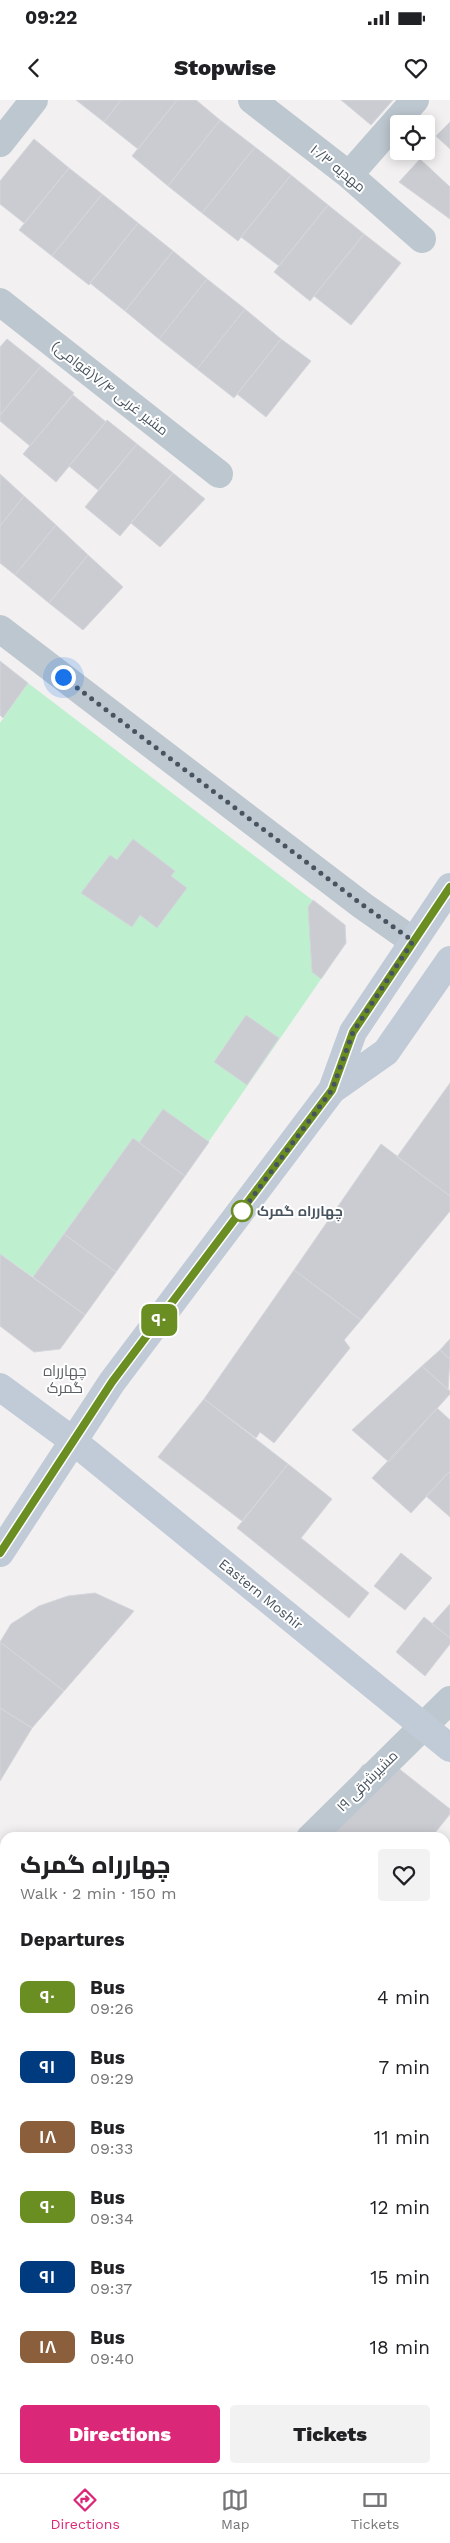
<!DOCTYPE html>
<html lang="en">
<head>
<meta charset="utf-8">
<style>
  body { margin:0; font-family:"Work Sans",Cairo,sans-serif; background:#f2f2f2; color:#202124; height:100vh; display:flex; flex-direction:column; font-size:19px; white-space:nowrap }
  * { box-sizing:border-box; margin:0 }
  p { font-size:16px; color:#757577 }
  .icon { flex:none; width:28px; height:28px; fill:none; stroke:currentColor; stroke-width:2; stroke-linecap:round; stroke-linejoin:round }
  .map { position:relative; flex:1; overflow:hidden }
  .panel { position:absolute; left:0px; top:1732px; width:450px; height:641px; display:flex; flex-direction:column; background:#fff; border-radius:15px 15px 0 0; box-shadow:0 2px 12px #0003 }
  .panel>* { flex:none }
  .badge { padding:0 10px; border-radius:8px; font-size:18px; line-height:32px }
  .fabs { position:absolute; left:390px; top:15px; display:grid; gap:10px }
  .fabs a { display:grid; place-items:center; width:45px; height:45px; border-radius:5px; background:#fff; box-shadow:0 2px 12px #0003; font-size:25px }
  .you { position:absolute; width:25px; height:25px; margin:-12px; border:4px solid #fff; border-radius:50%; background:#1a73e8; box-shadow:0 0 0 8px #1a73e833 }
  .map>.badge { position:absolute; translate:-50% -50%; box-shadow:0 0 0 2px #fff }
  h2 { padding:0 20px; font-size:19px; line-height:45px }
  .round { display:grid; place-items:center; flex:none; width:52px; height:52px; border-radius:5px; background:#f2f2f2 }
  .overview { display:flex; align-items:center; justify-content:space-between; height:85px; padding:0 20px }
  h1 { font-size:24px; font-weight:800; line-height:38px }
  .primary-button { display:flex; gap:10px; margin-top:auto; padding:10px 20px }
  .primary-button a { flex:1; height:58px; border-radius:5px; background:#db2777; color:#fff; font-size:20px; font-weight:800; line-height:58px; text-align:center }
  .primary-button a+a { background:#f2f2f2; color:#202124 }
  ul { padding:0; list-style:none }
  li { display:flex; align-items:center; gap:15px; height:70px; padding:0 20px }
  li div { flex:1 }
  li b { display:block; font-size:19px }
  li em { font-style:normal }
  li .badge { min-width:55px; font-weight:700; text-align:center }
  .status { display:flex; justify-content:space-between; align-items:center; height:35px; padding:0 25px; background:#fff; direction:ltr }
  .status svg { height:14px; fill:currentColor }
  header { display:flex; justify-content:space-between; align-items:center; height:65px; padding:0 20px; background:#fff; font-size:22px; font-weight:800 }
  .tab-bar { display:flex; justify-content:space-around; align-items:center; height:70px; border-top:1px solid #e0e0e0; background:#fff; font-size:14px; color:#757577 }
  .tab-bar a { display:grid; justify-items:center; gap:2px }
  .tab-bar .active { color:#db2777 }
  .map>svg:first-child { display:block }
  .green { fill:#bef0d0 }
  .building { fill:#caccd2; stroke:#d4d6db }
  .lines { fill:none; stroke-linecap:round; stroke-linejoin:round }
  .minor { stroke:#bdc7cf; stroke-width:28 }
  .secondary { stroke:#c0cbd7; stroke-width:28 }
  .line-casing { stroke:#fff; stroke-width:11 }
  .line { stroke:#6b8e23; stroke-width:8 }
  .walk { stroke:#47535e; stroke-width:5; stroke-dasharray:0 9 }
  .stop-dot { fill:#fff; stroke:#6b8e23; stroke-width:2.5 }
  .labels { text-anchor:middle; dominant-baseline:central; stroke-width:4; stroke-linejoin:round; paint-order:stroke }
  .street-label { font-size:14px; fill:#47535e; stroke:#fff }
  .stop-label { font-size:14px; font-weight:bold; fill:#47535e; stroke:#fff; text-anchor:start }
  .neighbourhood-label { font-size:15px; fill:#5c6065; stroke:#fff }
</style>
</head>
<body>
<div class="status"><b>09:22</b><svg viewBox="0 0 49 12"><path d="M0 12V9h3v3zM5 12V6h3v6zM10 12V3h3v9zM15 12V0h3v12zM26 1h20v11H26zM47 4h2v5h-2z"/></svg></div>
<header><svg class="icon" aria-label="back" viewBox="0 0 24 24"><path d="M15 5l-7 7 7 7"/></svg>Stopwise<svg class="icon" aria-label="heart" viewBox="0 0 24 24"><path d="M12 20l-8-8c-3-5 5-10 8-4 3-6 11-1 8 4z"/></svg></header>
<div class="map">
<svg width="450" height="2373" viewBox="0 0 450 2373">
  <rect width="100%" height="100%" fill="#f2f0f0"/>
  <!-- green -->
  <path class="green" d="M 28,583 L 345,825 L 346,843 L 185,1076 L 133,1038 L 33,1177 L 0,1154 L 0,623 Z"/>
  <!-- building -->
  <path class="building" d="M 76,0 L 121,0 L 104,22 Z
    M 121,0 L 177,0 L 138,49 L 104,22 Z
    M 177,0 L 196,0 L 220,20 L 168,86 L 132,56 Z
    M 341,0 L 393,0 L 371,25 Z
    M 220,20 L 255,47 L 202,113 L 168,86 Z
    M 450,22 L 450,49 L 436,36 Z
    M 34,39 L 69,68 L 24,123 L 0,104 L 0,81 Z
    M 255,47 L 291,75 L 238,141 L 202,113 Z
    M 420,59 L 450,87 L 450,119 L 399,82 Z
    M 69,68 L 102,94 L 52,156 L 19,130 Z
    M 291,75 L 328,105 L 279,166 L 241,137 Z
    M 102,94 L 138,123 L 89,185 L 52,156 Z
    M 328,105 L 364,134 L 310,201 L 274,172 Z
    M 138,123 L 173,151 L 125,211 L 90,183 Z
    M 364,134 L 401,163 L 351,225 L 314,196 Z
    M 173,151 L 207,179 L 159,239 L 125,211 Z
    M 207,179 L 245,209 L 197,269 L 159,239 Z
    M 245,209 L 281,239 L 234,298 L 197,269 Z
    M 7,239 L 41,266 L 0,315 L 0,247 Z
    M 281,239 L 311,261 L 266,317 L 237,294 Z
    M 41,266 L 74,293 L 30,346 L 0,321 L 0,315 Z
    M 73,295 L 106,322 L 56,382 L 23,354 Z
    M 107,320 L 137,344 L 98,390 L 69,366 Z
    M 137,344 L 173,373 L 120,436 L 85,407 Z
    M 173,373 L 205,399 L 160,447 L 131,423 Z
    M 0,374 L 24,396 L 0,426 Z
    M 24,396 L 56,425 L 15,475 L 0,463 L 0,426 Z
    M 56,425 L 88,455 L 49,503 L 15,475 Z
    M 88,455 L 123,487 L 83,530 L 49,503 Z
    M 0,561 L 28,583 L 3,618 L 0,615 Z
    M 133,739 L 175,771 L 171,776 L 187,788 L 157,828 L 140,815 L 132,827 L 81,793 L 110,755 L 117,760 Z
    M 313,800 L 345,825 L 346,843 L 321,879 L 312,872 L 308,807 Z
    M 246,915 L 279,938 L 247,985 L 214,962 Z
    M 450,983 L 450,1096 L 397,1057 Z
    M 163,1009 L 209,1042 L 185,1076 L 139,1043 Z
    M 133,1038 L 185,1076 L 116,1172 L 64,1134 Z
    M 381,1044 L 450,1096 L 450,1111 L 361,1220 L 294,1170 Z
    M 64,1134 L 116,1172 L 85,1215 L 33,1177 Z
    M 0,1154 L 85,1215 L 60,1249 L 34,1252 L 0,1226 Z
    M 294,1170 L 361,1220 L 344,1240 L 350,1248 L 274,1343 L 260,1332 L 256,1338 L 204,1299 Z
    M 450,1239 L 450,1259 L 440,1250 Z
    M 440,1250 L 450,1259 L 448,1290 L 422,1266 Z
    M 422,1266 L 450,1291 L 450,1294 L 389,1362 L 352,1330 Z
    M 204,1299 L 288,1364 L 242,1421 L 158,1357 Z
    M 437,1308 L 450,1320 L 450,1371 L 411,1413 L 372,1378 Z
    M 288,1364 L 332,1399 L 301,1438 L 369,1493 L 349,1518 L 237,1428 Z
    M 450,1371 L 450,1417 L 426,1396 Z
    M 401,1453 L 432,1478 L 405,1510 L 374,1486 Z
    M 95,1493 L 134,1511 L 64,1591 L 0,1542 L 11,1524 L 39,1506 L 68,1496 Z
    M 450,1504 L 450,1538 L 432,1524 Z
    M 424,1517 L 450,1538 L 450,1544 L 425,1576 L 396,1552 Z
    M 0,1542 L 64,1591 L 32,1628 L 0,1608 Z
    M 0,1608 L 32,1628 L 0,1681 Z
    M 388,1660 L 450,1709 L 450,1714 L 431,1738 L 305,1738 L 363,1665 Z"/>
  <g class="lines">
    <!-- minor -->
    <path class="minor" d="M 252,0 L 349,75 L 422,139
      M 0,43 L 34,0
      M 349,75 L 415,0
      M 0,202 L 219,374
      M 0,529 L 363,806 L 413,841
      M 310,1738 L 450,1600
      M 445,1931 L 450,1925
      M 0,1974 L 5,1978
      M 445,2264 L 450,2257
      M 445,2357 L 450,2361"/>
    <!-- secondary -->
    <path class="secondary" d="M 332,990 L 386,952 L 450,860
      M 0,1287 L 72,1340 L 450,1648
      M 0,1453 L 112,1282 L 332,990 L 353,932 L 450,787"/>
  </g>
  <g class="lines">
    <defs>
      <path id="line" d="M 0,1453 L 112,1282 L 332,990 L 353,932 L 450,787"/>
    </defs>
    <!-- line casing -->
    <use href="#line" class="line-casing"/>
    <!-- line -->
    <use href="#line" class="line"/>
    <!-- walk -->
    <path class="walk" d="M 63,577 L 364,806 L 413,841 L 353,932 L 332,990 L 242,1111"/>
  </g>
  <!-- markers -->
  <circle class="stop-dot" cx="242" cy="1111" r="10"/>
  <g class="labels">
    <!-- street labels -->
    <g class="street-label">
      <text transform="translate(338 68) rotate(39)">مهدیه ۱۰/۳</text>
      <text transform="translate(110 288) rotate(38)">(قوامی)مشیر غربی ۷/۴</text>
      <text transform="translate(261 1494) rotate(39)">Eastern Moshir</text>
      <text transform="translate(367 1681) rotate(-45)">مشیرشرقی ۱۹</text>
    </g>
    <!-- stop labels -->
    <g class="stop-label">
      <text x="257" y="1111">چهارراه گمرک</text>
    </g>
    <!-- neighbourhood labels -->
    <g class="neighbourhood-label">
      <text x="65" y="1271">چهارراه<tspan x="65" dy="17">گمرک</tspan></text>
    </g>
  </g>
</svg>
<div class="fabs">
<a><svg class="icon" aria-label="locate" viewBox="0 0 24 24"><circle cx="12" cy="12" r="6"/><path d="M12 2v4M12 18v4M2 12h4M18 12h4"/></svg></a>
</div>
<div class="you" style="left:63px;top:577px"></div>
<b class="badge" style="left:159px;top:1220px;background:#6b8e23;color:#fff">۹۰</b>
<section class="panel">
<div class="overview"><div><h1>چهارراه گمرک</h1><p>Walk · 2 min · 150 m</p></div><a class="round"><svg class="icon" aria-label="heart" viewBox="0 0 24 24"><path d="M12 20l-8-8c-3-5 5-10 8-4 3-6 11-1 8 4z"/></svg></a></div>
<h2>Departures</h2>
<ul>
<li><span class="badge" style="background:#6b8e23;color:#fff">۹۰</span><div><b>Bus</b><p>09:26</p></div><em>4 min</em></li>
<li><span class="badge" style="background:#003b80;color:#fff">۹۱</span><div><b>Bus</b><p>09:29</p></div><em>7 min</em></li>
<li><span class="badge" style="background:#8b5e3c;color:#fff">۱۸</span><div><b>Bus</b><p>09:33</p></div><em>11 min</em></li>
<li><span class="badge" style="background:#6b8e23;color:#fff">۹۰</span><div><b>Bus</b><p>09:34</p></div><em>12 min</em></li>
<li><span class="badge" style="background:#003b80;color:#fff">۹۱</span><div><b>Bus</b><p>09:37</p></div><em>15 min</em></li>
<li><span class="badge" style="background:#8b5e3c;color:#fff">۱۸</span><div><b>Bus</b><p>09:40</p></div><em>18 min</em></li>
</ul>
<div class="primary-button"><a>Directions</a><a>Tickets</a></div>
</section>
</div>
<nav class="tab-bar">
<a class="active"><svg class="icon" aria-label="directions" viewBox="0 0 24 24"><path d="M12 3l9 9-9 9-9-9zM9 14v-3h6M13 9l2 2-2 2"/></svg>Directions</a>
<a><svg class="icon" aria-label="map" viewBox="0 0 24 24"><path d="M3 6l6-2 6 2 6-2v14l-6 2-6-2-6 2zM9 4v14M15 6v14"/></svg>Map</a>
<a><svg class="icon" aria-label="tickets" viewBox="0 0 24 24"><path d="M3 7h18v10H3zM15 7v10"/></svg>Tickets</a>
</nav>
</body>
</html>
